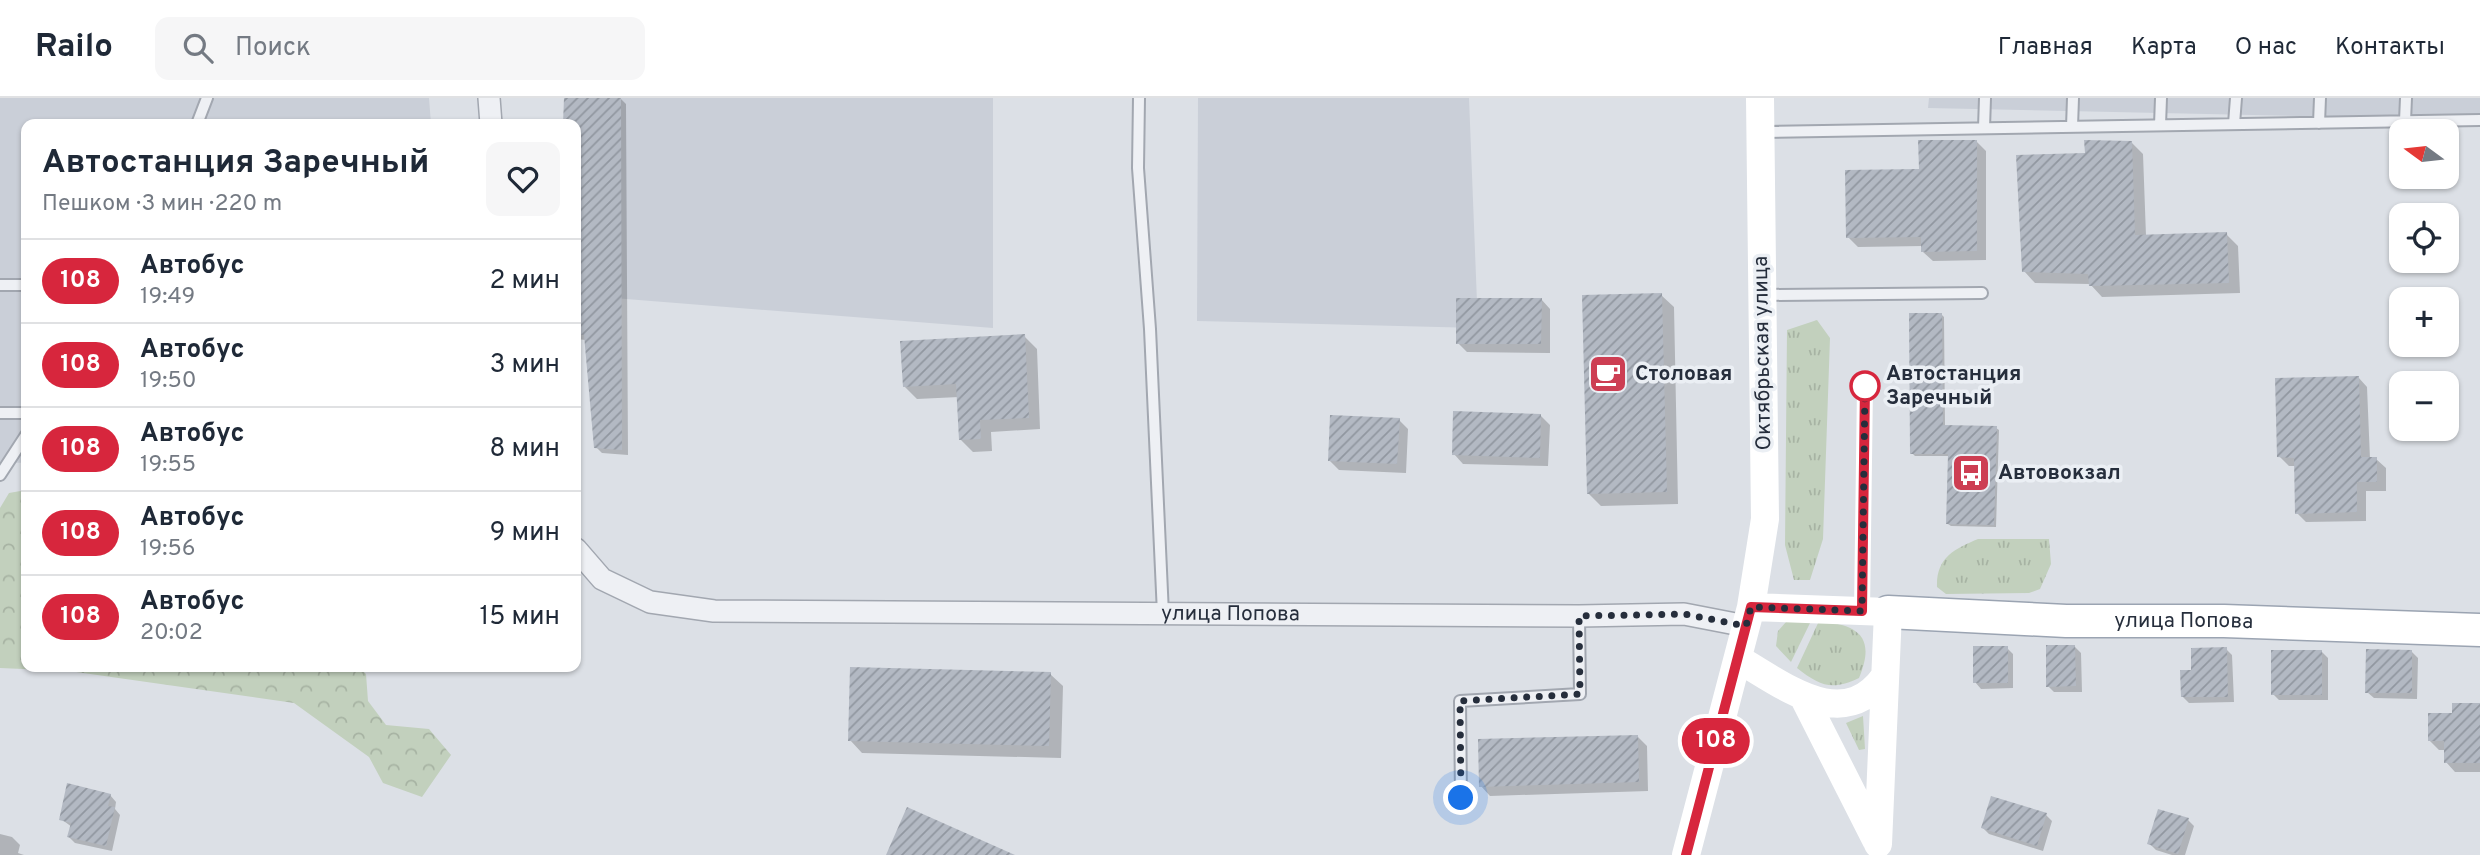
<!DOCTYPE html>
<html lang="ru">
<head>
<meta charset="utf-8">
<style>
  body { margin:0; font-family:Overpass,sans-serif; background:#f6f6f7; color:#1f2937; height:100vh; display:flex; flex-direction:column; font-size:26px; white-space:nowrap }
  * { box-sizing:border-box; margin:0 }
  p { font-size:23px; color:#747a83 }
  .icon { flex:none; width:38px; height:38px; fill:none; stroke:currentColor; stroke-width:2; stroke-linecap:round; stroke-linejoin:round }
  .map { position:relative; flex:1; overflow:hidden }
  .panel { position:absolute; left:21px; top:21px; width:560px; height:553px; display:flex; flex-direction:column; background:#fff; border-radius:14px; box-shadow:0 2px 5px #0004 }
  .panel>* { flex:none }
  .badge { padding:0 14px; border-radius:23px; font-size:24px; line-height:46px }
  .needle { width:46px; rotate:285deg }
  .controls { position:absolute; left:2389px; top:21px; display:grid; gap:14px }
  .controls a { display:grid; place-items:center; width:70px; height:70px; border-radius:14px; background:#fff; box-shadow:0 2px 5px #0004; font-size:35px }
  .you { position:absolute; width:35px; height:35px; margin:-18px; border:5px solid #fff; border-radius:50%; background:#1a73e8; box-shadow:0 0 0 10px #1a73e833 }
  .map>.badge { position:absolute; translate:-50% -50%; box-shadow:0 0 0 4px #fff }
  .round { display:grid; place-items:center; flex:none; width:74px; height:74px; border-radius:14px; background:#f6f6f7 }
  .headline { display:flex; align-items:center; justify-content:space-between; height:119px; padding:0 21px }
  h1 { font-size:33px; font-weight:700; line-height:52px }
  ul { padding:0; list-style:none }
  li { display:flex; align-items:center; gap:21px; height:84px; padding:0 21px; border-top:2px solid #e0e1e3 }
  li div { flex:1 }
  li b { display:block; font-size:26px }
  li em { font-style:normal }
  li .badge { min-width:77px; font-weight:700; text-align:center }
  header { display:flex; align-items:center; gap:42px; box-sizing:border-box; height:98px; padding:0 35px; background:#fff; border-bottom:2px solid #e0e1e3 }
  header strong { font-size:33px }
  nav { display:flex; gap:38px; margin-inline-start:auto; font-size:24px }
  .search { width:490px; height:63px; background:#f6f6f7; display:flex; align-items:center; gap:18px; box-sizing:border-box; padding:0 24px; border-radius:14px; color:#747a83; font-size:26px }
  .map>svg:first-child { display:block }
  .built { fill:#cacfd8 }
  .grass { fill:url(#grass-tufts) }
  .forest { fill:url(#forest-crowns) }
  .shadow { fill:#0003 }
  .building { fill:url(#building-hatch) }
  .lines { fill:none; stroke-linecap:round; stroke-linejoin:round }
  .lane-casing { stroke:#a2a7b0; stroke-width:14 }
  .street-casing { stroke:#a2a7b0; stroke-width:24 }
  .primary-casing { stroke:#9ba4b2; stroke-width:35 }
  .lane { stroke:#eef0f4; stroke-width:10 }
  .street { stroke:#eef0f4; stroke-width:21 }
  .secondary { stroke:#fff; stroke-width:28 }
  .primary { stroke:#fff; stroke-width:32 }
  .line-casing { stroke:#fff; stroke-width:16 }
  .line { stroke:#d7263d; stroke-width:10 }
  .walk { stroke:#262e3c; stroke-width:7; stroke-dasharray:0 12.6 }
  .stop-dot { fill:#fff; stroke:#d7263d; stroke-width:3.5 }
  .labels { text-anchor:middle; dominant-baseline:central; stroke-width:7; stroke-linejoin:round; paint-order:stroke }
  .street-label { font-size:21px; fill:#262e3c; stroke:#ebeff4 }
  .poi-label { font-size:21px; font-weight:bold; fill:#262e3c; stroke:#ebeff4; text-anchor:start }
  .stop-label { font-size:21px; font-weight:bold; fill:#262e3c; stroke:#ebeff4; text-anchor:start }
</style>
</head>
<body>
<header>
<strong>Railo</strong>
<div class="search"><svg class="icon" aria-label="search" viewBox="0 0 24 24"><circle cx="10" cy="10" r="6"/><path d="M15 15l6 6"/></svg>Поиск</div>
<nav><a>Главная</a><a>Карта</a><a>О нас</a><a>Контакты</a></nav>
</header>
<div class="map">
<svg width="2480" height="757" viewBox="0 0 2480 757">
  <defs>
    <pattern id="grass-tufts" width="24" height="20" patternUnits="userSpaceOnUse" patternTransform="scale(1.75)"><rect width="24" height="20" fill="#c2d0bd"/><path d="M3 7l-1-3M5 7V3M7 7l1-3M15 17l-1-3M17 17v-4M19 17l1-3" fill="none" stroke="#a7b3a3"/></pattern>
    <pattern id="forest-crowns" width="20" height="18" patternUnits="userSpaceOnUse" patternTransform="scale(1.75)"><rect width="20" height="18" fill="#c2d0bd"/><path d="M2 6a3 3 0 1 1 6 0M12 15a3 3 0 1 1 6 0" fill="none" stroke="#a7b3a3"/></pattern>
    <pattern id="building-hatch" width="6" height="6" patternUnits="userSpaceOnUse" patternTransform="scale(1.75)"><rect width="6" height="6" fill="#b3b9c3"/><path d="M-1 1l2-2M0 6l6-6M5 7l2-2" fill="none" stroke="#9197a0"/></pattern>
  </defs>
  <rect width="100%" height="100%" fill="#dce0e6"/>
  <!-- built -->
  <path class="built" d="M 0,0 L 429,0 L 431,26 L 26,26 L 26,365 L 0,364 Z
    M 599,0 L 993,0 L 993,230 L 601,199 Z
    M 1198,0 L 1469,0 L 1478,230 L 1197,223 Z
    M 1929,0 L 2480,0 L 2480,22 L 1928,10 Z"/>
  <!-- grass -->
  <path class="grass" d="M 1817,222 L 1830,240 L 1823,441 L 1810,482 L 1794,482 L 1785,447 L 1787,232 Z
    M 1978,441 L 2049,441 L 2051,466 L 2040,491 L 2029,495 L 1946,496 L 1937,489 C 1936,460 1954,451 1978,441 Z
    M 1811,523 L 1791,564 L 1776,548 L 1778,533 L 1786,524 Z
    M 1819,523 C 1859,527 1876,539 1859,580 C 1832,593 1820,588 1797,570 Z
    M 1863,618 L 1865,651 L 1859,652 L 1846,625 Z"/>
  <!-- forest -->
  <path class="forest" d="M 26,392 L 26,569 L 359,569 L 366,576 L 368,603 L 386,627 L 429,631 L 451,657 L 422,699 L 383,685 L 369,659 L 294,605 L 69,573 L 0,570 L 0,410 L 9,395 Z"/>
  <!-- shadow -->
  <path class="shadow" d="M 565,0 L 620,0 L 626,6 L 628,357 L 602,355 L 596,349 L 586,242 L 576,241 L 576,26 L 564,26 Z
    M 1976,43 L 1986,53 L 1986,162 L 1933,163 L 1923,154 L 1923,148 L 1858,149 L 1848,139 L 1921,72 Z
    M 2131,44 L 2143,56 L 2146,138 L 2226,136 L 2238,148 L 2240,195 L 2102,199 L 2090,186 L 2035,185 L 2024,173 L 2086,57 Z
    M 1661,197 L 1674,209 L 1678,406 L 1601,408 L 1588,395 Z
    M 1541,201 L 1550,211 L 1550,255 L 1467,254 L 1458,245 Z
    M 1941,216 L 1944,219 L 1945,329 L 1996,330 L 1999,332 L 1996,429 L 1951,428 L 1948,426 L 1950,358 L 1915,358 L 1912,355 Z
    M 1024,238 L 1037,251 L 1040,331 L 991,334 L 992,353 L 973,354 L 961,342 L 959,299 L 917,301 L 904,288 Z
    M 2358,279 L 2367,289 L 2370,361 L 2376,361 L 2386,370 L 2386,393 L 2366,393 L 2366,423 L 2306,424 L 2297,415 L 2296,368 L 2289,368 L 2279,358 Z
    M 1540,317 L 1550,327 L 1548,368 L 1463,366 L 1454,356 Z
    M 1399,322 L 1408,331 L 1406,375 L 1339,372 L 1329,362 Z
    M 2075,549 L 2081,555 L 2082,594 L 2054,594 L 2048,588 Z
    M 2007,550 L 2013,556 L 2013,590 L 1981,591 L 1975,584 Z
    M 2226,551 L 2232,557 L 2234,604 L 2189,605 L 2182,598 L 2193,574 Z
    M 2321,553 L 2328,560 L 2328,602 L 2279,602 L 2273,596 Z
    M 2411,553 L 2418,560 L 2417,601 L 2374,600 L 2367,594 Z
    M 1050,576 L 1063,588 L 1061,660 L 862,655 L 850,642 Z
    M 2480,607 L 2480,674 L 2455,674 L 2446,664 L 2446,652 L 2439,652 L 2429,642 L 2454,617 Z
    M 1637,638 L 1647,648 L 1648,693 L 1490,698 L 1481,688 Z
    M 110,697 L 116,704 L 115,711 L 120,717 L 112,753 L 75,745 L 69,739 L 72,729 L 61,721 Z
    M 2046,717 L 2052,723 L 2043,753 L 1989,736 L 1983,730 Z
    M 2188,722 L 2194,728 L 2185,757 L 2172,757 L 2156,752 L 2149,745 Z
    M 0,736 L 12,739 L 20,747 L 18,755 L 24,757 L 0,757 Z"/>
  <!-- building -->
  <path class="building" d="M 564,0 L 621,0 L 622,352 L 594,350 L 584,237 L 576,236 L 576,26 L 563,26 Z
    M 1918,42 L 1977,42 L 1977,153 L 1921,154 L 1921,139 L 1846,140 L 1845,72 L 1919,71 Z
    M 2084,42 L 2132,43 L 2135,137 L 2227,134 L 2229,185 L 2089,188 L 2088,176 L 2022,174 L 2016,57 L 2085,55 Z
    M 1662,195 L 1667,394 L 1587,396 L 1582,197 Z
    M 1456,200 L 1542,200 L 1541,246 L 1456,246 Z
    M 1909,215 L 1942,215 L 1943,327 L 1997,328 L 1994,427 L 1946,426 L 1948,356 L 1910,356 Z
    M 1025,236 L 1029,320 L 980,322 L 981,341 L 959,342 L 956,286 L 903,289 L 900,243 Z
    M 2359,278 L 2361,359 L 2377,359 L 2377,384 L 2357,384 L 2357,414 L 2295,416 L 2294,360 L 2277,359 L 2275,280 Z
    M 1453,313 L 1541,316 L 1540,360 L 1452,357 Z
    M 1330,317 L 1400,320 L 1397,366 L 1328,363 Z
    M 2046,547 L 2075,547 L 2076,588 L 2046,589 Z
    M 1973,548 L 2008,548 L 2008,585 L 1973,585 Z
    M 2227,549 L 2228,599 L 2181,599 L 2180,572 L 2191,572 L 2191,550 Z
    M 2366,551 L 2412,552 L 2412,595 L 2365,595 Z
    M 2271,552 L 2322,552 L 2322,597 L 2271,597 Z
    M 850,569 L 1051,574 L 1049,648 L 848,643 Z
    M 2452,605 L 2480,605 L 2480,665 L 2444,665 L 2444,643 L 2428,643 L 2428,615 L 2452,615 Z
    M 1638,637 L 1639,684 L 1479,689 L 1478,641 Z
    M 67,685 L 111,696 L 108,708 L 115,709 L 106,748 L 67,739 L 71,725 L 59,722 Z
    M 1991,698 L 2047,715 L 2037,748 L 1981,730 Z
    M 907,709 L 1015,757 L 886,757 Z
    M 2158,711 L 2189,720 L 2178,756 L 2147,746 Z"/>
  <g class="lines">
    <defs>
      <path id="lane" d="M 1139,0 L 1138,70 L 1150,231 L 1163,516
        M 2405,23 L 2406,0
        M 2319,25 L 2320,0
        M 197,26 L 207,0
        M 2234,26 L 2236,0
        M 2160,27 L 2161,0
        M 2072,29 L 2073,0
        M 1984,30 L 1985,0
        M 1762,34 L 2480,22
        M 0,187 L 26,187
        M 1765,197 L 1982,195
        M 0,315 L 26,315
        M 0,377 L 26,337
        M 1862,513 L 1865,288
        M 1461,700 L 1460,603 L 1580,596 L 1579,518"/>
      <g id="street">
        <path d="M 489,0 L 491,26"/>
        <path id="s1" d="M 576,451 L 602,481 L 650,504 L 714,513 L 1579,518 L 1684,516 L 1746,528"/>
      </g>
      <g id="primary">
        <path id="s2" d="M 1888,514 L 2066,523 L 2224,523 L 2480,532"/>
      </g>
    </defs>
    <!-- lane casing -->
    <use href="#lane" class="lane-casing"/>
    <!-- street casing -->
    <use href="#street" class="street-casing"/>
    <!-- primary casing -->
    <use href="#primary" class="primary-casing"/>
    <!-- lane -->
    <use href="#lane" class="lane"/>
    <!-- street -->
    <use href="#street" class="street"/>
    <!-- secondary -->
    <path class="secondary" d="M 1751,509 L 1765,421 L 1760,0
      M 1738,561 C 1784,587 1843,637 1885,578
      M 1803,598 L 1876,742
      M 1686,757 L 1751,509 L 1888,514 L 1878,746"/>
    <!-- primary -->
    <use href="#primary" class="primary"/>
  </g>
  <g class="lines">
    <defs>
      <path id="line" d="M 1686,757 L 1751,509 L 1862,513 L 1865,288"/>
    </defs>
    <!-- line casing -->
    <use href="#line" class="line-casing"/>
    <!-- line -->
    <use href="#line" class="line"/>
    <!-- walk -->
    <path class="walk" d="M 1461,700 L 1460,603 L 1580,596 L 1579,518 L 1684,516 L 1746,528 L 1751,509 L 1862,513 L 1865,288"/>
  </g>
  <!-- icons -->
  <defs>
    <symbol id="cafe-square" viewBox="-11 -11 22 22"><rect x="-9" y="-9" width="18" height="18" rx="4" fill="#cd3e53" stroke="#ebeff4"/><path d="M-5.5-4.5H6V0H3Q3 3.5 0 3.5H-2.5Q-5.5 3.5-5.5 0ZM3-3.2v2h1.7v-2ZM-6 4.5H4V6H-6Z" fill="#fff"/></symbol>
    <symbol id="bus-square" viewBox="-11 -11 22 22"><rect x="-9" y="-9" width="18" height="18" rx="4" fill="#cd3e53" stroke="#ebeff4"/><path d="M-5-6H5V4H4V6H2V4H-2V6H-4V4H-5ZM-3.5-4V0h7V-4ZM-3.5 1.2v1.5H-2V1.2ZM2 1.2v1.5H3.5V1.2Z" fill="#fff"/></symbol>
  </defs>
  <g fill-rule="evenodd">
    <use href="#cafe-square" x="1586" y="254" width="44" height="44"/>
    <use href="#bus-square" x="1949" y="353" width="44" height="44"/>
  </g>
  <!-- markers -->
  <circle class="stop-dot" cx="1865" cy="288" r="14"/>
  <g class="labels">
    <!-- street labels -->
    <g class="street-label">
      <text transform="translate(1763 255) rotate(-91)">Октябрьская улица</text>
      <text stroke="none"><textPath href="#s1" startOffset="674">улица Попова</textPath></text>
      <text stroke="none"><textPath href="#s2" startOffset="296">улица Попова</textPath></text>
    </g>
    <!-- poi labels -->
    <g class="poi-label">
      <text x="1635" y="276">Столовая</text>
      <text x="1998" y="375">Автовокзал</text>
    </g>
    <!-- stop labels -->
    <g class="stop-label">
      <text x="1886" y="276">Автостанция<tspan x="1886" dy="24">Заречный</tspan></text>
    </g>
  </g>
</svg>
<div class="controls">
<a><svg class="needle" viewBox="-14 -14 28 28"><path d="M0-13l5 13h-10z" fill="#e53935"/><path d="M0 13l5-13h-10z" fill="#747a83"/></svg></a>
<a><svg class="icon" aria-label="locate" viewBox="0 0 24 24"><circle cx="12" cy="12" r="6"/><path d="M12 2v4M12 18v4M2 12h4M18 12h4"/></svg></a>
<a>+</a>
<a>−</a>
</div>
<div class="you" style="left:1461px;top:700px"></div>
<b class="badge" style="left:1716px;top:643px;background:#d7263d;color:#fff">108</b>
<section class="panel">
<div class="headline"><div><h1>Автостанция Заречный</h1><p>Пешком · 3 мин · 220 m</p></div><a class="round"><svg class="icon" aria-label="heart" viewBox="0 0 24 24"><path d="M12 20l-8-8c-3-5 5-10 8-4 3-6 11-1 8 4z"/></svg></a></div>
<ul>
<li><span class="badge" style="background:#d7263d;color:#fff">108</span><div><b>Автобус</b><p>19:49</p></div><em>2 мин</em></li>
<li><span class="badge" style="background:#d7263d;color:#fff">108</span><div><b>Автобус</b><p>19:50</p></div><em>3 мин</em></li>
<li><span class="badge" style="background:#d7263d;color:#fff">108</span><div><b>Автобус</b><p>19:55</p></div><em>8 мин</em></li>
<li><span class="badge" style="background:#d7263d;color:#fff">108</span><div><b>Автобус</b><p>19:56</p></div><em>9 мин</em></li>
<li><span class="badge" style="background:#d7263d;color:#fff">108</span><div><b>Автобус</b><p>20:02</p></div><em>15 мин</em></li>
</ul>
</section>
</div>
</body>
</html>
